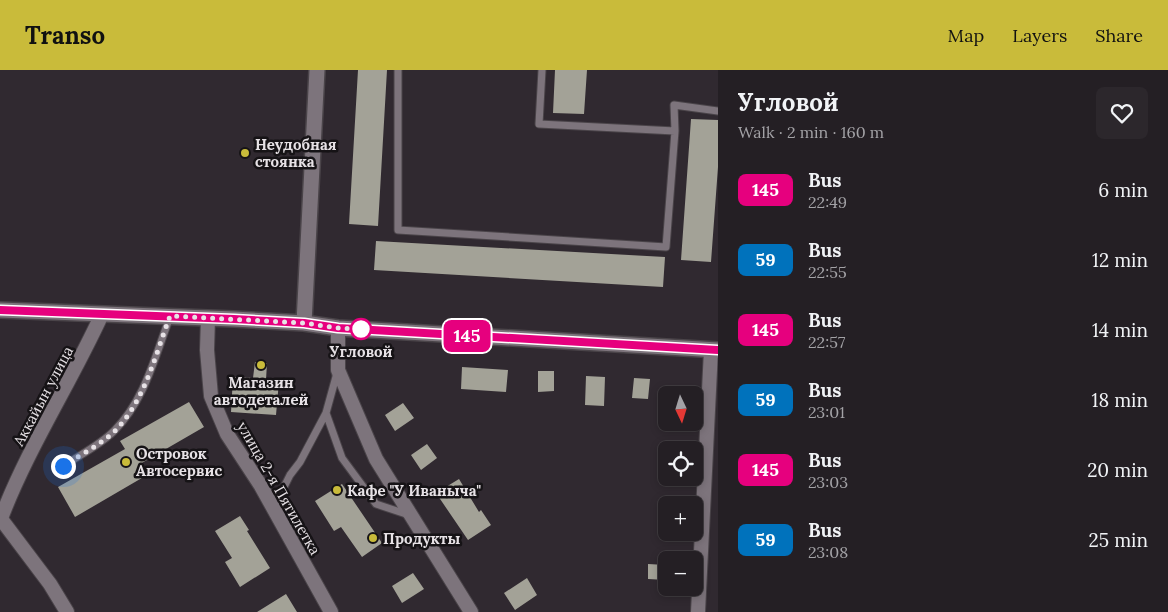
<!DOCTYPE html>
<html lang="en">
<head>
<meta charset="utf-8">
<style>
  body { margin:0; font-family:Lora,serif; background:#2c272c; color:#f1f3f6; height:100vh; display:flex; flex-direction:column; font-size:19px; white-space:nowrap }
  * { box-sizing:border-box; margin:0 }
  p { font-size:16px; color:#a3a2a6 }
  .icon { flex:none; width:28px; height:28px; fill:none; stroke:currentColor; stroke-width:2; stroke-linecap:round; stroke-linejoin:round }
  .map { position:relative; flex:1; overflow:hidden }
  .panel { display:flex; flex-direction:column; background:#241f24; width:450px }
  .panel>* { flex:none }
  .badge { padding:0 10px; border-radius:8px; font-size:18px; line-height:32px }
  .needle { width:32px; rotate:176deg }
  .controls { position:absolute; left:658px; top:316px; display:grid; gap:10px }
  .controls a { display:grid; place-items:center; width:45px; height:45px; border-radius:8px; background:#241f24; box-shadow:0 2px 8px #0003,0 0 0 1px #413d41; font-size:25px }
  .you { position:absolute; width:25px; height:25px; margin:-12px; border:4px solid #fff; border-radius:50%; background:#1a73e8; box-shadow:0 0 0 8px #1a73e833 }
  .map>.badge { position:absolute; translate:-50% -50%; box-shadow:0 0 0 2px #fff }
  .round { display:grid; place-items:center; flex:none; width:52px; height:52px; border-radius:8px; background:#2c272c }
  .head { display:flex; align-items:center; justify-content:space-between; height:85px; padding:0 20px }
  h1 { font-size:24px; font-weight:700; line-height:38px }
  ul { padding:0; list-style:none }
  li { display:flex; align-items:center; gap:15px; height:70px; padding:0 20px }
  li div { flex:1 }
  li b { display:block; font-size:19px }
  li em { font-style:normal }
  li .badge { min-width:55px; font-weight:700; text-align:center }
  header { display:flex; align-items:center; gap:30px; box-sizing:border-box; height:70px; padding:0 25px; background:#c9bb3a; color:#111 }
  header strong { font-size:24px }
  nav { display:flex; gap:28px; margin-inline-start:auto; font-size:18px }
  main { display:flex; flex:1; min-height:0 }
  .map>svg:first-child { display:block }
  .building { fill:#a3a297 }
  .lines { fill:none; stroke-linecap:round; stroke-linejoin:round }
  .lane-casing { stroke:#4a4449; stroke-width:9 }
  .street-casing { stroke:#4a4449; stroke-width:16 }
  .secondary-casing { stroke:#4a4449; stroke-width:18 }
  .lane { stroke:#7d747c; stroke-width:7 }
  .street { stroke:#7d747c; stroke-width:14 }
  .secondary { stroke:#7d747c; stroke-width:15 }
  .line-casing { stroke:#fff; stroke-width:11 }
  .line { stroke:#e6007e; stroke-width:8 }
  .walk { stroke:#e7e2e6; stroke-width:5; stroke-dasharray:0 9 }
  .poi-dot { fill:#c9bb3a; stroke:#161316; stroke-width:2 }
  .stop-dot { fill:#fff; stroke:#e6007e; stroke-width:2.5 }
  .labels { text-anchor:middle; dominant-baseline:central; stroke-width:5; stroke-linejoin:round; paint-order:stroke }
  .poi-label { font-size:15px; font-weight:bold; fill:#e7e2e6; stroke:#161316; text-anchor:start }
  .stop-label { font-size:15px; font-weight:bold; fill:#e7e2e6; stroke:#161316 }
  .street-label { font-size:15px; fill:#e7e2e6; stroke:#161316 }
</style>
</head>
<body>
<header>
<strong>Transo</strong>
<nav><a>Map</a><a>Layers</a><a>Share</a></nav>
</header>
<main>
<div class="map">
<svg width="718" height="542" viewBox="0 0 718 542">
  <rect width="100%" height="100%" fill="#302930"/>
  <!-- building -->
  <path class="building" d="M 358,0 L 387,0 L 378,156 L 349,154 Z
    M 555,0 L 587,0 L 584,44 L 553,43 Z
    M 691,49 L 718,50 L 718,97 L 711,192 L 681,190 Z
    M 376,171 L 665,187 L 663,217 L 374,200 Z
    M 255,292 L 267,293 L 266,310 L 279,311 L 276,345 L 231,342 L 233,307 L 253,308 Z
    M 462,297 L 508,300 L 506,322 L 461,319 Z
    M 538,301 L 554,301 L 554,321 L 538,322 Z
    M 586,306 L 605,307 L 604,336 L 585,335 Z
    M 634,308 L 650,309 L 648,329 L 632,328 Z
    M 189,332 L 204,357 L 140,394 L 147,405 L 75,447 L 58,417 L 125,379 L 120,371 Z
    M 403,333 L 414,348 L 395,361 L 385,345 Z
    M 427,374 L 437,388 L 421,400 L 411,385 Z
    M 459,409 L 479,442 L 481,440 L 491,455 L 468,470 L 436,423 Z
    M 342,414 L 382,473 L 362,487 L 341,457 L 334,461 L 315,431 Z
    M 240,446 L 249,460 L 247,461 L 270,498 L 240,517 L 225,492 L 232,488 L 215,461 Z
    M 648,494 L 666,495 L 666,510 L 648,509 Z
    M 413,503 L 424,519 L 402,533 L 392,516 Z
    M 527,508 L 537,525 L 515,540 L 504,523 Z
    M 286,524 L 297,542 L 257,542 Z"/>
  <g class="lines">
    <defs>
      <path id="lane" d="M 398,0 L 398,160 L 666,177 L 675,61 L 539,54 L 542,0
        M 675,61 L 674,35 L 718,41
        M 326,343 L 342,388 L 376,434 L 409,445
        M 63,396 C 80,385 100,375 114,361 C 145,330 155,286 170,247
        M 281,446 L 279,427 L 290,405 L 300,392 L 326,343 L 337,303"/>
      <path id="street" d="M 208,248 L 207,280 L 211,326 L 227,364 L 261,416 L 331,542
        M 338,258 L 338,300 L 376,389 L 471,542
        M 1,449 L 50,514 L 67,542
        M 0,451 C 27,379 70,314 102,244
        M 698,542 L 711,280"/>
      <path id="secondary" d="M 0,240 L 234,249 L 304,253 L 338,258 L 718,280
        M 304,253 L 317,0"/>
    </defs>
    <!-- lane casing -->
    <use href="#lane" class="lane-casing"/>
    <!-- street casing -->
    <use href="#street" class="street-casing"/>
    <!-- secondary casing -->
    <use href="#secondary" class="secondary-casing"/>
    <!-- lane -->
    <use href="#lane" class="lane"/>
    <!-- street -->
    <use href="#street" class="street"/>
    <!-- secondary -->
    <use href="#secondary" class="secondary"/>
  </g>
  <g class="lines">
    <defs>
      <path id="line" d="M 0,240 L 234,249 L 304,253 L 338,258 L 718,280"/>
    </defs>
    <!-- line casing -->
    <use href="#line" class="line-casing"/>
    <!-- line -->
    <use href="#line" class="line"/>
    <!-- walk -->
    <path class="walk" d="M 63,396 C 80,385 100,375 115,361 C 145,330 155,286 170,246 L 304,253 L 338,258 L 361,259"/>
  </g>
  <!-- markers -->
  <g class="poi-dot">
    <circle cx="245" cy="83" r="5"/>
    <circle cx="261" cy="295" r="5"/>
    <circle cx="126" cy="392" r="5"/>
    <circle cx="337" cy="420" r="5"/>
    <circle cx="373" cy="468" r="5"/>
  </g>
  <circle class="stop-dot" cx="361" cy="259" r="10"/>
  <g class="labels">
    <!-- poi labels -->
    <g class="poi-label">
      <text x="255" y="74">Неудобная<tspan x="255" dy="17">стоянка</tspan></text>
      <text x="261" y="312" text-anchor="middle">Магазин<tspan x="261" dy="17">автодеталей</tspan></text>
      <text x="136" y="383">Островок<tspan x="136" dy="17">Автосервис</tspan></text>
      <text x="347" y="420">Кафе "У Иваныча"</text>
      <text x="383" y="468">Продукты</text>
    </g>
    <!-- stop labels -->
    <g class="stop-label">
      <text x="361" y="281">Угловой</text>
    </g>
    <!-- street labels -->
    <g class="street-label">
      <text transform="translate(43 326) rotate(-62)">Аккайын улица</text>
      <text transform="translate(279 418) rotate(60)">улица 2-я Пятилетка</text>
    </g>
  </g>
</svg>
<div class="controls">
<a><svg class="needle" viewBox="-14 -14 28 28"><path d="M0-13l5 13h-10z" fill="#e53935"/><path d="M0 13l5-13h-10z" fill="#a3a2a6"/></svg></a>
<a><svg class="icon" aria-label="locate" viewBox="0 0 24 24"><circle cx="12" cy="12" r="6"/><path d="M12 2v4M12 18v4M2 12h4M18 12h4"/></svg></a>
<a>+</a>
<a>−</a>
</div>
<div class="you" style="left:63px;top:396px"></div>
<b class="badge" style="left:467px;top:266px;background:#e6007e;color:#fff">145</b>
</div>
<section class="panel">
<div class="head"><div><h1>Угловой</h1><p>Walk · 2 min · 160 m</p></div><a class="round"><svg class="icon" aria-label="heart" viewBox="0 0 24 24"><path d="M12 20l-8-8c-3-5 5-10 8-4 3-6 11-1 8 4z"/></svg></a></div>
<ul>
<li><span class="badge" style="background:#e6007e;color:#fff">145</span><div><b>Bus</b><p>22:49</p></div><em>6 min</em></li>
<li><span class="badge" style="background:#0072bc;color:#fff">59</span><div><b>Bus</b><p>22:55</p></div><em>12 min</em></li>
<li><span class="badge" style="background:#e6007e;color:#fff">145</span><div><b>Bus</b><p>22:57</p></div><em>14 min</em></li>
<li><span class="badge" style="background:#0072bc;color:#fff">59</span><div><b>Bus</b><p>23:01</p></div><em>18 min</em></li>
<li><span class="badge" style="background:#e6007e;color:#fff">145</span><div><b>Bus</b><p>23:03</p></div><em>20 min</em></li>
<li><span class="badge" style="background:#0072bc;color:#fff">59</span><div><b>Bus</b><p>23:08</p></div><em>25 min</em></li>
</ul>
</section>
</main>
</body>
</html>
